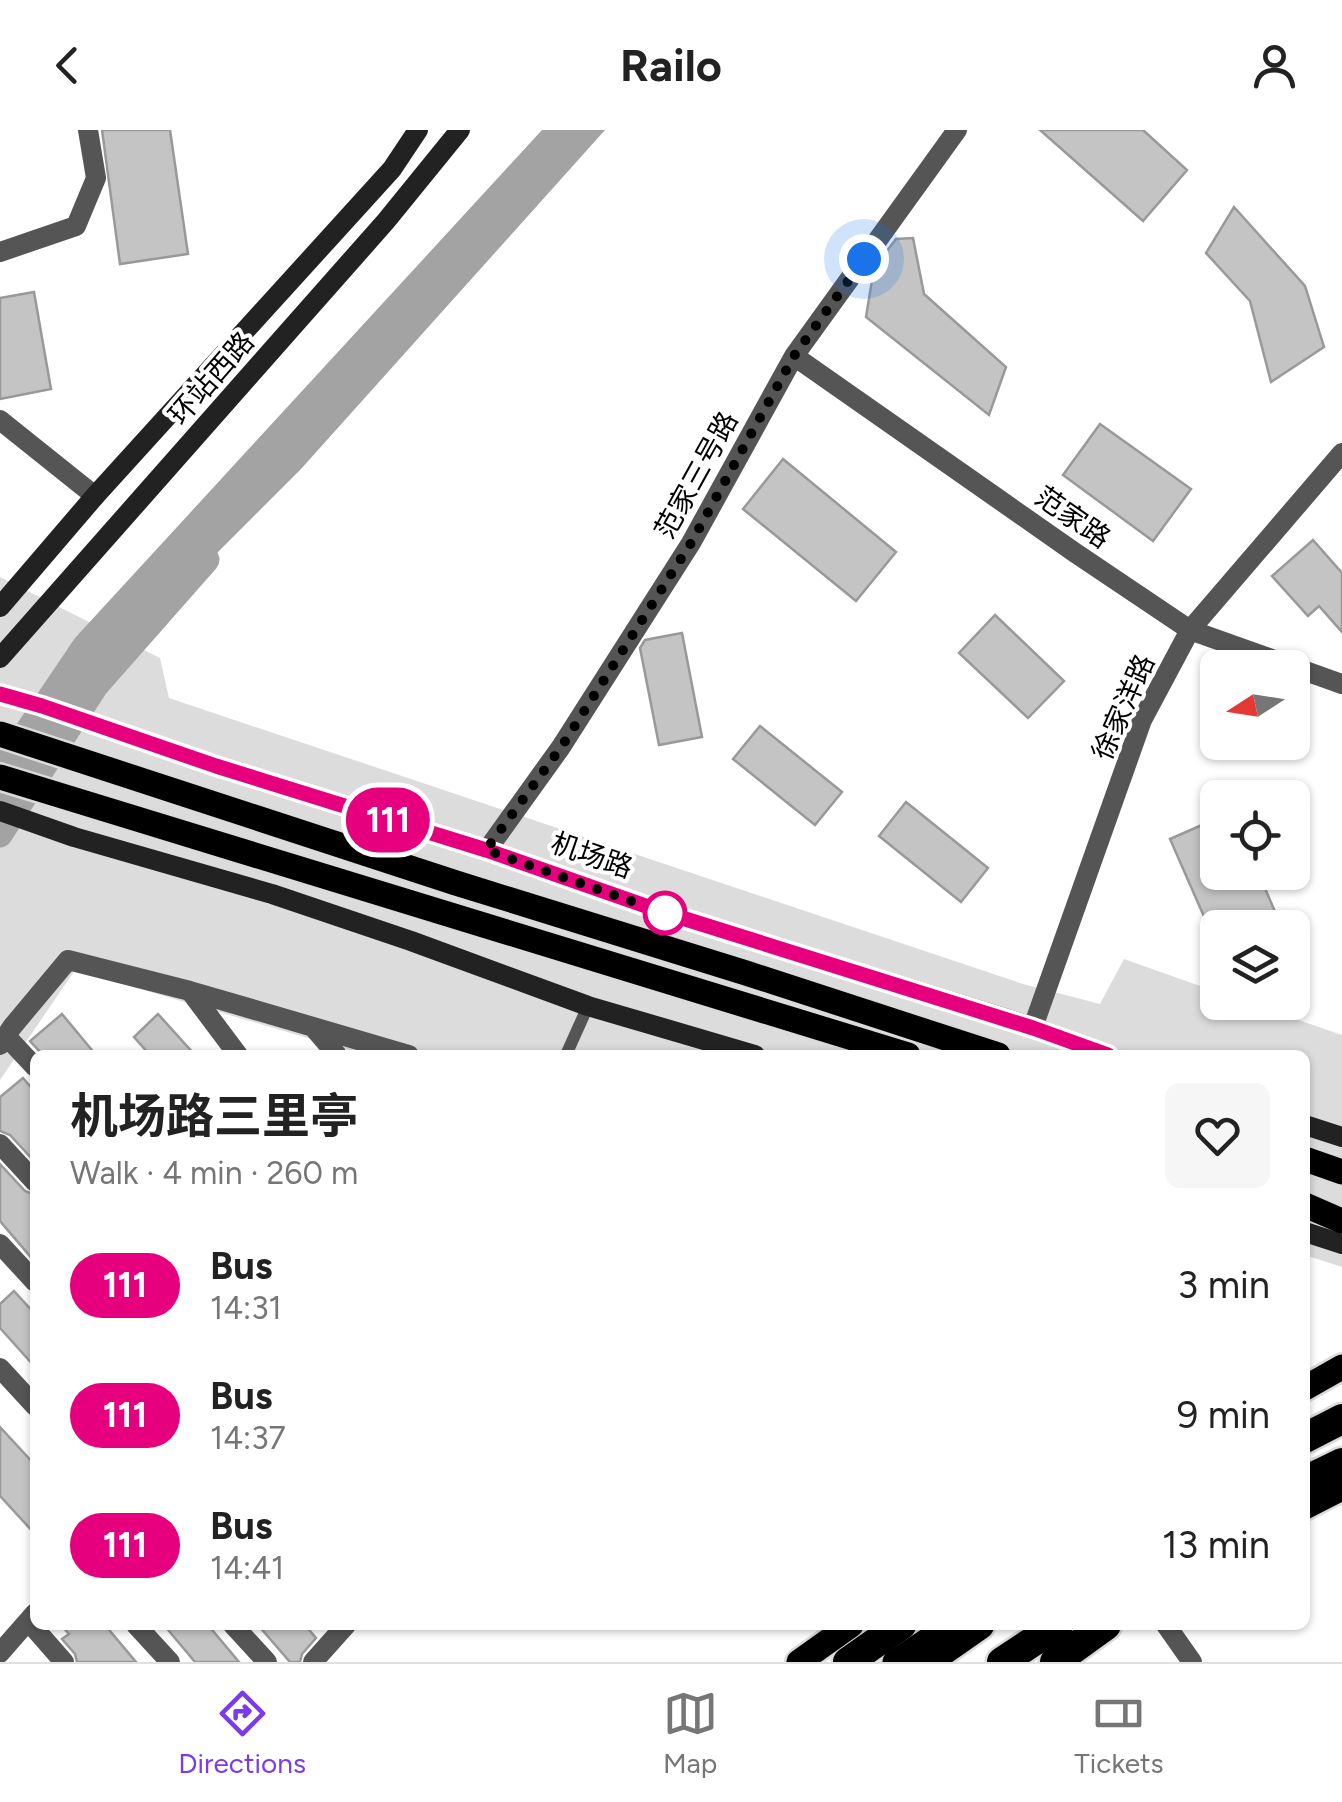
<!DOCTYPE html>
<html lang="en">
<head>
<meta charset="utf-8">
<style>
  body { margin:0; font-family:Figtree,"Noto Sans SC",sans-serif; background:#f6f6f6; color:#222; height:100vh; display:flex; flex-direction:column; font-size:38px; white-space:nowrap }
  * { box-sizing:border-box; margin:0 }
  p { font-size:32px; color:#767676 }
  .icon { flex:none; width:55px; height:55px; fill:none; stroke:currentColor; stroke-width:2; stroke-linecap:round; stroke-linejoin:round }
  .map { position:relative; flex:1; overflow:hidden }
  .details { position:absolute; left:30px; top:920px; width:1280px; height:580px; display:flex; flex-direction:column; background:#fff; border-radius:15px; box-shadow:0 2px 8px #0004 }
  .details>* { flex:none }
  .badge { padding:0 20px; border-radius:32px; font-size:35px; line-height:65px }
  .needle { width:65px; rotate:258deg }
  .fabs { position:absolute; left:1200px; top:520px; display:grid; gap:20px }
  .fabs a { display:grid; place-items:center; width:110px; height:110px; border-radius:15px; background:#fff; box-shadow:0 2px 8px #0004; font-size:50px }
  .you { position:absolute; width:50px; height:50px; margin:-25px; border:8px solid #fff; border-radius:50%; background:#1a73e8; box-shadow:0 0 0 15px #1a73e833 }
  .map>.badge { position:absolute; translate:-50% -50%; box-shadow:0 0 0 5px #fff }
  .round { display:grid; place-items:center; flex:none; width:105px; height:105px; border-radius:15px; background:#f6f6f6 }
  .headline { display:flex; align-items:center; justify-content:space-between; height:170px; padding:0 40px }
  h1 { font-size:48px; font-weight:700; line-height:75px }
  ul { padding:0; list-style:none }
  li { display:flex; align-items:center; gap:30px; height:130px; padding:0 40px }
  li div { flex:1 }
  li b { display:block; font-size:38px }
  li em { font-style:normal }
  li .badge { min-width:110px; font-weight:700; text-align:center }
  header { display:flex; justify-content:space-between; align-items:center; height:130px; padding:0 40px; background:#fff; font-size:45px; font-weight:700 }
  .dock { display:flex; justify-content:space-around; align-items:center; height:140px; border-top:2px solid #e0e0e0; background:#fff; font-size:28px; color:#767676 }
  .dock a { display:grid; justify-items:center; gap:5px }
  .dock .active { color:#7c3aed }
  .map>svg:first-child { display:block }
  .green { fill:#dcdcdc }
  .water { fill:#a3a3a3 }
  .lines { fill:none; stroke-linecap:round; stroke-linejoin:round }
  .canal { stroke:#a3a3a3; stroke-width:25 }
  .building { fill:#c4c4c4; stroke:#999; stroke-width:2.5 }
  .primary-casing { stroke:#dbdbdb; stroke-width:30 }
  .highway-casing { stroke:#dbdbdb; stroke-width:35 }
  .lane { stroke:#555; stroke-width:12 }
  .street { stroke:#555; stroke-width:20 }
  .secondary { stroke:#222; stroke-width:20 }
  .primary { stroke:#000; stroke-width:25 }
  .highway { stroke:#000; stroke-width:30 }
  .line-casing { stroke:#fff; stroke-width:22 }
  .line { stroke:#e6007e; stroke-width:15 }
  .walk { stroke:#000; stroke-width:10; stroke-dasharray:0 18 }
  .stop-dot { fill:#fff; stroke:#e6007e; stroke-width:5 }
  .labels { text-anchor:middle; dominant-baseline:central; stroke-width:8; stroke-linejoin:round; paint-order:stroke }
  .street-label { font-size:28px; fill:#000; stroke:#fff }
</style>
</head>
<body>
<header><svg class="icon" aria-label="back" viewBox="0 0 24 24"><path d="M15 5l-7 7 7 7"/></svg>Railo<svg class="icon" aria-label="person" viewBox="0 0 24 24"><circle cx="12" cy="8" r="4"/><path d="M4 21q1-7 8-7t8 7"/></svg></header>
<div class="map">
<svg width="1342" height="1532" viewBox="0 0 1342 1532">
  <rect width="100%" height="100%" fill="#fff"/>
  <!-- green -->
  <path class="green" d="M 0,447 L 160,528 L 169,568 L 1023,854 L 1100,874 L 1124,829 L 1217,862 L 1218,872 L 1249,873 L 1342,905 L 1342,1137 L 1305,1125 L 1305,925 L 366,925 L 75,840 L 0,950 Z"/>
  <!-- water -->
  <path class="water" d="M 542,0 L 605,0 L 301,339 L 81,559 L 0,702 L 0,619 L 75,508 Z"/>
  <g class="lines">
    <!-- canal -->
    <path class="canal" d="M 0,705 L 96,556 L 207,430"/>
  </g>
  <!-- building -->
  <path class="building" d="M 102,0 L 170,0 L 188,124 L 120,134 Z
    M 1040,0 L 1143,0 L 1187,40 L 1143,91 Z
    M 1234,77 L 1305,156 L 1324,217 L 1271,252 L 1250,171 L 1206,123 Z
    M 913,108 L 924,164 L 1006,237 L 989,285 L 866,187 L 874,138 L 896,109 Z
    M 34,162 L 51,259 L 0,269 L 0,168 Z
    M 1100,294 L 1191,359 L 1153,411 L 1063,345 Z
    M 783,329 L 896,422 L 856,471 L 743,379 Z
    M 1313,410 L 1342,443 L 1342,502 L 1319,476 L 1308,486 L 1272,446 Z
    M 995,485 L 1064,551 L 1028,588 L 959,523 Z
    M 682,503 L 702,607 L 659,615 L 640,518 L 645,510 Z
    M 760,596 L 842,662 L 815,695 L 733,629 Z
    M 906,672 L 988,738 L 961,772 L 879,706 Z
    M 1218,688 L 1218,742 L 1258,742 L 1282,798 L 1209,798 L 1170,709 Z
    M 62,884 L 96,925 L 43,925 L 30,911 Z
    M 158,884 L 195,925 L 150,925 L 134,907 Z
    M 23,948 L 35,962 L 35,1032 L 10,1005 L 0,1001 L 0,967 Z
    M 0,1034 L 25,1061 L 35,1065 L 35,1132 L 0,1091 Z
    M 14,1161 L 35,1184 L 35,1237 L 0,1198 L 0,1174 Z
    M 0,1297 L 35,1335 L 35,1404 L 0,1366 Z
    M 61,1495 L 105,1495 L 136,1532 L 77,1532 L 75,1524 L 62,1509 L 69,1504 Z
    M 164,1495 L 208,1495 L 239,1532 L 195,1532 Z
    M 258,1495 L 305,1495 L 316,1508 L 302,1524 L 300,1532 L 290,1532 Z"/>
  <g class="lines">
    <defs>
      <path id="primary" d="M 0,604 L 456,753 L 746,843 L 998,925
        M 0,647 L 908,925
        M 1305,1029 L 1342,1042
        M 1305,1075 L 1342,1091
        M 1305,1258 L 1342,1237
        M 1305,1377 L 1342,1358
        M 799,1532 L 851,1495
        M 895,1532 L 951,1495"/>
      <path id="highway" d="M 1305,1308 L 1342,1289
        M 1305,1351 L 1342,1333
        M 848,1532 L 901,1495
        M 926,1532 L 979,1495
        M 1002,1532 L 1058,1495
        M 1055,1532 L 1106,1495"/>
    </defs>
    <!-- primary casing -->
    <use href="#primary" class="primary-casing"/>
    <!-- highway casing -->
    <use href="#highway" class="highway-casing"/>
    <!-- lane -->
    <path class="lane" d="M 566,925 L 588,876"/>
    <!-- street -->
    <path class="street" d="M 0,122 L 76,96 L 96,48 L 88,0
      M 794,226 L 1074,422 L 1190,500 L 1342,554
      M 0,290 L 95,366
      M 487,720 L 561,617 L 691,413 L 794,226 L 957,0
      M 190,861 L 238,925
      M 313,897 L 337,925
      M 1033,897 L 1142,590 L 1190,500 L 1342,323
      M 6,906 L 35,937
      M 0,915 L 12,897 L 68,830 L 190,861 L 409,925
      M 0,1014 L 35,1052
      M 0,1114 L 35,1152
      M 0,1238 L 35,1276
      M 28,1491 L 64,1532
      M 136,1495 L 170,1532
      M 233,1495 L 267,1532
      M 1166,1495 L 1192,1532
      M 0,1523 L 35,1483
      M 313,1532 L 346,1495"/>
    <!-- secondary -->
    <path class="secondary" d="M 0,477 L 95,366 L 392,39 L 418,0
      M 0,528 L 386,91 L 460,0
      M 0,564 L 42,576 L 216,636 L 487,720 L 663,782 L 1033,897 L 1108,925
      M 0,681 L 74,707 L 272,764 L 411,811 L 588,876 L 755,925
      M 1305,995 L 1342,1007
      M 1305,1102 L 1342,1114"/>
    <!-- primary -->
    <use href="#primary" class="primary"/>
    <!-- highway -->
    <use href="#highway" class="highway"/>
  </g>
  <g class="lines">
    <defs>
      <path id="line" d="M 0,564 L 42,576 L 216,636 L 486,720 L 663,782 L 1033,898 L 1108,925"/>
    </defs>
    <!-- line casing -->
    <use href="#line" class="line-casing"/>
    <!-- line -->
    <use href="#line" class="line"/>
    <!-- walk -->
    <path class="walk" d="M 665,783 L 486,720 L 562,616 L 691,413 L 794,226 L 864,129"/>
  </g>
  <!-- markers -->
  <circle class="stop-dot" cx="665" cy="783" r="20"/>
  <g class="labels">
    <!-- street labels -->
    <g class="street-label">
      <text transform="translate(211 248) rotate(-49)">环站西路</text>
      <text transform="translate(696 345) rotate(-61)">范家三号路</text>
      <text transform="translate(1073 387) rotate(35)">范家路</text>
      <text transform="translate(1123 577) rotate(-66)">徐家洋路</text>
      <text transform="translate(592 725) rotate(19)">机场路</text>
    </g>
  </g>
</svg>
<div class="fabs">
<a><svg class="needle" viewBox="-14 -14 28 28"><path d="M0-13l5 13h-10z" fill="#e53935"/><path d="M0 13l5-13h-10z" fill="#767676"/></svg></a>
<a><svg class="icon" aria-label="locate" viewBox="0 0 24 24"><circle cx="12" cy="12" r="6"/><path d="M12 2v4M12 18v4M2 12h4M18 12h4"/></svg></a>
<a><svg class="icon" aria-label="layers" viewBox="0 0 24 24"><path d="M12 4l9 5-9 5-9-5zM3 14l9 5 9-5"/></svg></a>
</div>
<div class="you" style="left:864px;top:129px"></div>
<b class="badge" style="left:388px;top:690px;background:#e6007e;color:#fff">111</b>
<section class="details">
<div class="headline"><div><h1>机场路三里亭</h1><p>Walk · 4 min · 260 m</p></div><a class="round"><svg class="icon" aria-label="heart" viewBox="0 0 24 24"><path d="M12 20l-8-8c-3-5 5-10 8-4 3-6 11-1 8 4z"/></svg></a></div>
<ul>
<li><span class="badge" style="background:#e6007e;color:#fff">111</span><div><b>Bus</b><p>14:31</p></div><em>3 min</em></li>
<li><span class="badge" style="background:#e6007e;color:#fff">111</span><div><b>Bus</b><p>14:37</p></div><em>9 min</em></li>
<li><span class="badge" style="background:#e6007e;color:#fff">111</span><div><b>Bus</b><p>14:41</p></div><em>13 min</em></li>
</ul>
</section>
</div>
<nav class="dock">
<a class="active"><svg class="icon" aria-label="directions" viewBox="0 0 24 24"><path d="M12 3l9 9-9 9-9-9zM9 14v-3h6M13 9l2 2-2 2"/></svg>Directions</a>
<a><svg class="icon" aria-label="map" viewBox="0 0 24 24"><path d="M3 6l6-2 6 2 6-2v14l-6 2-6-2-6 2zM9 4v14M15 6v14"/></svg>Map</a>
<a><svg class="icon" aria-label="tickets" viewBox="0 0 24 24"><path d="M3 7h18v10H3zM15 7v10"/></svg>Tickets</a>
</nav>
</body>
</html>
